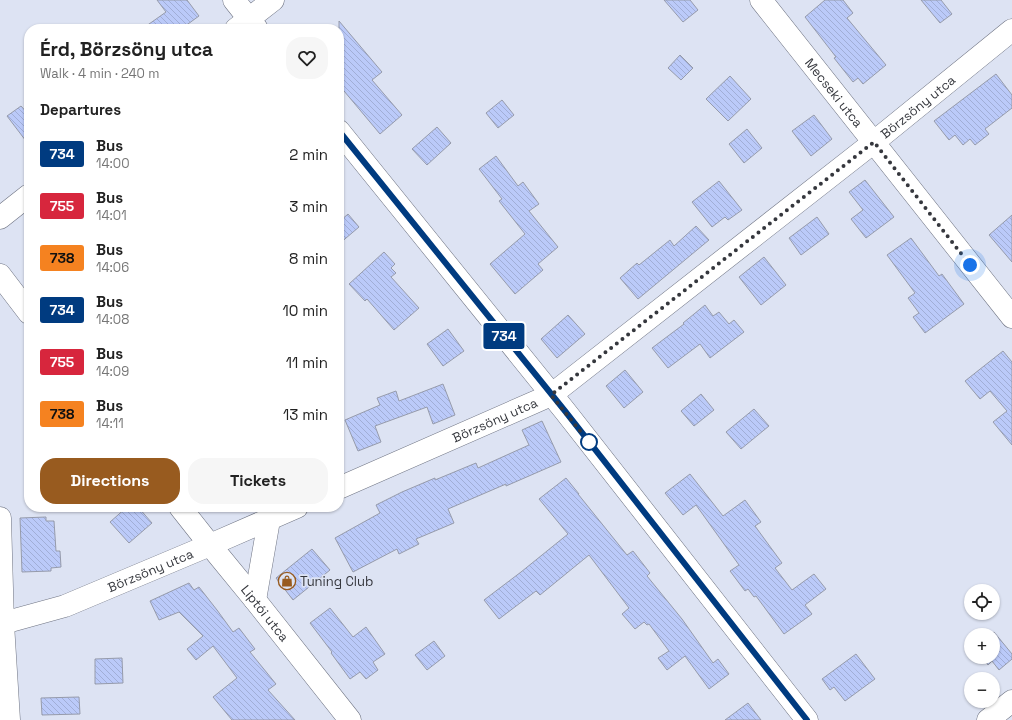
<!DOCTYPE html>
<html lang="en">
<head>
<meta charset="utf-8">
<style>
  body { margin:0; font-family:"Space Grotesk",sans-serif; background:#f6f6f6; color:#222; height:100vh; display:flex; flex-direction:column; font-size:15px; white-space:nowrap }
  * { box-sizing:border-box; margin:0 }
  p { font-size:13px; color:#767676 }
  .icon { flex:none; width:22px; height:22px; fill:none; stroke:currentColor; stroke-width:2; stroke-linecap:round; stroke-linejoin:round }
  .map { position:relative; flex:1; overflow:hidden }
  .drawer { position:absolute; left:24px; top:24px; width:320px; height:488px; display:flex; flex-direction:column; background:#fff; border-radius:16px; box-shadow:0 1px 3px #0004 }
  .drawer>* { flex:none }
  .badge { padding:0 8px; border-radius:3px; font-size:14px; line-height:26px }
  .buttons { position:absolute; left:964px; top:584px; display:grid; gap:8px }
  .buttons a { display:grid; place-items:center; width:36px; height:36px; border-radius:50%; background:#fff; box-shadow:0 1px 3px #0004; font-size:20px }
  .you { position:absolute; width:20px; height:20px; margin:-10px; border:3px solid #fff; border-radius:50%; background:#1a73e8; box-shadow:0 0 0 6px #1a73e833 }
  .map>.badge { position:absolute; translate:-50% -50%; box-shadow:0 0 0 2px #fff }
  h2 { padding:0 16px; font-size:15px; line-height:36px }
  .round { display:grid; place-items:center; flex:none; width:42px; height:42px; border-radius:16px; background:#f6f6f6 }
  .overview { display:flex; align-items:center; justify-content:space-between; height:68px; padding:0 16px }
  h1 { font-size:19px; font-weight:700; line-height:30px }
  .primary-button { display:flex; gap:8px; margin-top:auto; padding:8px 16px }
  .primary-button a { flex:1; height:46px; border-radius:16px; background:#985b1f; color:#fff; font-size:16px; font-weight:700; line-height:46px; text-align:center }
  .primary-button a+a { background:#f6f6f6; color:#222 }
  ul { padding:0; list-style:none }
  li { display:flex; align-items:center; gap:12px; height:52px; padding:0 16px }
  li div { flex:1 }
  li b { display:block; font-size:15px }
  li em { font-style:normal }
  li .badge { min-width:44px; font-weight:700; text-align:center }
  .map>svg:first-child { display:block }
  .building { fill:url(#building-back-hatch); stroke:#969bab }
  .lines { fill:none; stroke-linecap:round; stroke-linejoin:round }
  .minor-casing { stroke:#6e7382; stroke-width:23 }
  .minor { stroke:#fff; stroke-width:22 }
  .line-casing { stroke:#fff; stroke-width:9 }
  .line { stroke:#003b80; stroke-width:6 }
  .walk { stroke:#35373d; stroke-width:4; stroke-dasharray:0 7.2 }
  .stop-dot { fill:#fff; stroke:#003b80; stroke-width:2 }
  .labels { text-anchor:middle; dominant-baseline:central; stroke-width:3.5; stroke-linejoin:round; paint-order:stroke }
  .street-label { font-size:13px; fill:#35373d; stroke:#dde3f3 }
  .poi-label { font-size:13px; fill:#35373d; stroke:#dde3f3; text-anchor:start }
</style>
</head>
<body>
<div class="map">
<svg width="1012" height="720" viewBox="0 0 1012 720">
  <defs>
    <pattern id="building-back-hatch" width="6" height="6" patternUnits="userSpaceOnUse"><rect width="6" height="6" fill="#bbcaf9"/><path d="M-1 5l2 2M0 0l6 6M5-1l2 2" fill="none" stroke="#a1aed6"/></pattern>
  </defs>
  <rect width="100%" height="100%" fill="#dde3f3"/>
  <!-- building -->
  <path class="building" d="M 157,0 L 187,0 L 199,16 L 181,29 L 142,29 L 166,12 Z
    M 664,0 L 690,0 L 698,10 L 683,22 Z
    M 825,0 L 843,0 L 853,13 L 847,18 L 886,65 L 863,84 L 858,78 L 853,82 L 834,58 L 836,57 L 805,17 Z
    M 921,0 L 941,0 L 952,14 L 940,23 Z
    M 339,21 L 382,72 L 372,80 L 402,115 L 380,134 L 339,85 Z
    M 680,55 L 693,68 L 681,80 L 668,68 Z
    M 996,74 L 1012,95 L 1012,108 L 985,129 L 989,134 L 975,145 L 970,139 L 963,145 L 955,135 L 949,140 L 934,121 Z
    M 730,76 L 751,99 L 728,121 L 706,99 Z
    M 502,100 L 514,115 L 498,128 L 486,113 Z
    M 21,106 L 29,115 L 29,145 L 7,116 Z
    M 814,115 L 832,139 L 811,156 L 792,131 Z
    M 437,127 L 451,143 L 427,165 L 412,149 Z
    M 747,129 L 762,148 L 744,163 L 729,144 Z
    M 496,156 L 518,186 L 523,182 L 539,204 L 529,211 L 558,247 L 538,264 L 543,270 L 515,294 L 490,264 L 525,234 L 499,201 L 502,199 L 479,169 Z
    M 865,180 L 894,217 L 866,238 L 851,219 L 863,210 L 849,192 Z
    M 719,181 L 742,210 L 728,220 L 725,217 L 712,227 L 692,202 Z
    M 348,214 L 359,227 L 339,244 L 339,222 Z
    M 1012,215 L 1012,262 L 989,235 Z
    M 817,217 L 829,234 L 801,255 L 789,238 Z
    M 696,226 L 709,240 L 638,299 L 620,278 L 637,263 L 639,265 L 670,240 L 674,246 Z
    M 911,238 L 939,276 L 942,274 L 964,304 L 925,333 L 913,317 L 919,313 L 908,298 L 915,293 L 887,255 Z
    M 384,252 L 395,264 L 391,268 L 396,273 L 391,277 L 419,308 L 394,330 L 367,299 L 365,301 L 349,284 Z
    M 764,257 L 786,285 L 761,305 L 739,277 Z
    M 705,305 L 713,316 L 719,312 L 729,324 L 734,320 L 744,332 L 710,358 L 700,344 L 668,368 L 652,348 L 684,324 L 683,323 Z
    M 568,315 L 585,334 L 557,358 L 541,339 Z
    M 448,329 L 464,351 L 443,366 L 427,344 Z
    M 1003,351 L 1012,362 L 1012,445 L 993,422 L 1007,411 L 990,391 L 980,399 L 965,381 Z
    M 625,370 L 643,392 L 624,408 L 606,386 Z
    M 443,384 L 455,415 L 433,424 L 427,407 L 375,426 L 381,442 L 358,451 L 345,420 L 380,405 L 377,398 L 396,391 L 399,401 Z
    M 701,394 L 714,410 L 694,426 L 681,411 Z
    M 754,409 L 769,426 L 741,449 L 726,432 Z
    M 542,421 L 561,462 L 506,486 L 506,484 L 448,509 L 454,523 L 416,539 L 419,544 L 399,554 L 397,549 L 353,572 L 335,538 L 380,513 L 376,505 L 402,492 L 435,478 L 435,480 L 476,463 L 478,468 L 529,445 L 522,430 Z
    M 690,474 L 723,516 L 745,500 L 761,522 L 755,526 L 782,563 L 775,568 L 792,590 L 814,574 L 826,589 L 805,605 L 812,614 L 784,634 L 756,596 L 754,597 L 748,589 L 745,591 L 730,571 L 739,565 L 696,505 L 683,515 L 665,493 Z
    M 566,478 L 579,494 L 578,494 L 627,555 L 633,551 L 650,573 L 647,576 L 682,619 L 713,663 L 718,659 L 729,674 L 709,689 L 685,656 L 667,670 L 658,658 L 669,651 L 649,624 L 647,625 L 644,622 L 635,629 L 622,614 L 629,608 L 589,555 L 540,595 L 536,591 L 499,619 L 484,600 L 521,572 L 568,534 L 539,499 Z
    M 127,507 L 138,507 L 152,523 L 129,543 L 110,522 Z
    M 46,517 L 46,521 L 54,521 L 56,551 L 60,551 L 61,567 L 51,568 L 51,571 L 22,572 L 20,518 Z
    M 312,549 L 330,570 L 293,600 L 276,578 Z
    M 189,583 L 194,590 L 199,587 L 217,610 L 233,632 L 239,628 L 255,649 L 250,652 L 276,684 L 268,690 L 295,720 L 232,720 L 213,697 L 237,678 L 213,646 L 196,660 L 187,649 L 203,636 L 179,612 L 159,620 L 150,601 Z
    M 330,608 L 353,637 L 366,627 L 385,654 L 373,662 L 378,670 L 366,679 L 360,672 L 350,679 L 331,653 L 332,652 L 310,623 Z
    M 994,632 L 1012,654 L 1012,659 L 999,670 L 992,661 L 988,665 L 982,657 L 993,657 L 993,635 L 990,635 Z
    M 434,641 L 445,656 L 427,670 L 415,655 Z
    M 856,654 L 875,679 L 845,701 L 834,687 L 830,690 L 822,679 Z
    M 122,658 L 123,683 L 95,684 L 95,659 Z
    M 79,697 L 80,714 L 42,715 L 41,698 Z
    M 748,703 L 761,720 L 725,720 Z"/>
  <g class="lines">
    <defs>
      <g id="minor">
        <path d="M 234,0 L 257,29"/>
        <path id="s1" d="M 761,0 L 1012,317"/>
        <path d="M 236,29 L 273,0"/>
        <path d="M 339,131 L 565,411 L 807,720"/>
        <path d="M 0,218 L 29,195"/>
        <path d="M 0,275 L 29,313"/>
        <path id="s2" d="M 339,488 L 551,395 L 874,142 L 1012,30"/>
        <path id="s3" d="M 180,507 L 210,545 L 255,600 L 350,720"/>
        <path d="M 0,518 L 3,624 L 9,720"/>
        <path d="M 255,600 L 269,520"/>
        <path id="s4" d="M 0,624 L 65,606 L 210,545 L 297,507"/>
        <path d="M 988,720 L 1012,701"/>
      </g>
    </defs>
    <!-- minor casing -->
    <use href="#minor" class="minor-casing"/>
    <!-- minor -->
    <use href="#minor" class="minor"/>
  </g>
  <g class="lines">
    <defs>
      <path id="line" d="M 339,131 L 565,411 L 807,720"/>
    </defs>
    <!-- line casing -->
    <use href="#line" class="line-casing"/>
    <!-- line -->
    <use href="#line" class="line"/>
    <!-- walk -->
    <path class="walk" d="M 589,442 L 551,395 L 874,142 L 970,265"/>
  </g>
  <!-- icons -->
  <defs>
    <symbol id="shop-ring" viewBox="-11 -11 22 22"><circle r="9.5" fill="#dde3f3" stroke="#985b1f" stroke-width="1.5"/><path d="M-5-2.5h2.3a2.7 3.5 0 0 1 5.4 0H5L5.5 6h-11ZM-1.5-2.5h3a1.5 2.3 0 0 0-3 0Z" fill="#985b1f"/></symbol>
  </defs>
  <g fill-rule="evenodd">
    <use href="#shop-ring" x="277" y="571" width="20" height="20"/>
  </g>
  <!-- markers -->
  <circle class="stop-dot" cx="589" cy="442" r="8"/>
  <g class="labels">
    <!-- street labels -->
    <g class="street-label">
      <text stroke="none"><textPath href="#s1" startOffset="118">Mecseki utca</textPath></text>
      <text stroke="none"><textPath href="#s2" startOffset="698">Börzsöny utca</textPath></text>
      <text stroke="none"><textPath href="#s2" startOffset="170">Börzsöny utca</textPath></text>
      <text stroke="none"><textPath href="#s4" startOffset="160">Börzsöny utca</textPath></text>
      <text stroke="none"><textPath href="#s3" startOffset="136">Liptói utca</textPath></text>
    </g>
    <!-- poi labels -->
    <g class="poi-label">
      <text x="300" y="581">Tuning Club</text>
    </g>
  </g>
</svg>
<div class="buttons">
<a><svg class="icon" aria-label="locate" viewBox="0 0 24 24"><circle cx="12" cy="12" r="6"/><path d="M12 2v4M12 18v4M2 12h4M18 12h4"/></svg></a>
<a>+</a>
<a>−</a>
</div>
<div class="you" style="left:970px;top:265px"></div>
<b class="badge" style="left:504px;top:336px;background:#003b80;color:#fff">734</b>
<section class="drawer">
<div class="overview"><div><h1>Érd, Börzsöny utca</h1><p>Walk · 4 min · 240 m</p></div><a class="round"><svg class="icon" aria-label="heart" viewBox="0 0 24 24"><path d="M12 20l-8-8c-3-5 5-10 8-4 3-6 11-1 8 4z"/></svg></a></div>
<h2>Departures</h2>
<ul>
<li><span class="badge" style="background:#003b80;color:#fff">734</span><div><b>Bus</b><p>14:00</p></div><em>2 min</em></li>
<li><span class="badge" style="background:#d7263d;color:#fff">755</span><div><b>Bus</b><p>14:01</p></div><em>3 min</em></li>
<li><span class="badge" style="background:#f58220;color:#111">738</span><div><b>Bus</b><p>14:06</p></div><em>8 min</em></li>
<li><span class="badge" style="background:#003b80;color:#fff">734</span><div><b>Bus</b><p>14:08</p></div><em>10 min</em></li>
<li><span class="badge" style="background:#d7263d;color:#fff">755</span><div><b>Bus</b><p>14:09</p></div><em>11 min</em></li>
<li><span class="badge" style="background:#f58220;color:#111">738</span><div><b>Bus</b><p>14:11</p></div><em>13 min</em></li>
</ul>
<div class="primary-button"><a>Directions</a><a>Tickets</a></div>
</section>
</div>
</body>
</html>
